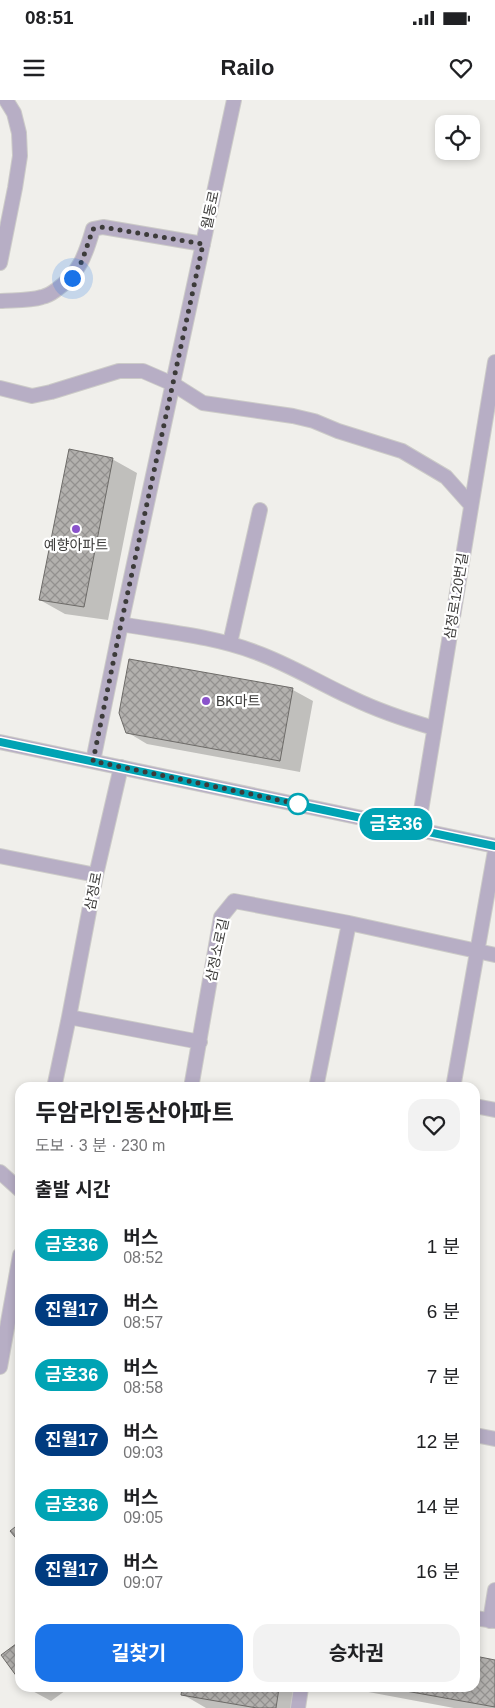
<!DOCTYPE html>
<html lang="ko">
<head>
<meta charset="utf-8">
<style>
  body { margin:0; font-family:Helvetica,"Noto Sans KR",sans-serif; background:#f2f2f2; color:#202124; height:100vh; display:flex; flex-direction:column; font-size:19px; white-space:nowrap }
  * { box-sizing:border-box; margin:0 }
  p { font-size:16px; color:#757577 }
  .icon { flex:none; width:28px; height:28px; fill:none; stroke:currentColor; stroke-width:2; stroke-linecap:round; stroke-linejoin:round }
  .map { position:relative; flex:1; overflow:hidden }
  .side { position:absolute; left:15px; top:982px; width:465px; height:610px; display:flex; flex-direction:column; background:#fff; border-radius:15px; box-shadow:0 2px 8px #0003 }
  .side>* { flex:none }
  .badge { padding:0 10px; border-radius:16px; font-size:18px; line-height:32px }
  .fabs { position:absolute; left:435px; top:15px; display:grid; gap:10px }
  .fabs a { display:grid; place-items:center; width:45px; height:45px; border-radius:10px; background:#fff; box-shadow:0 2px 8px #0003; font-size:25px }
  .you { position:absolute; width:25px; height:25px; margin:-12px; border:4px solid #fff; border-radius:50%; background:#1a73e8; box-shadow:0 0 0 8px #1a73e833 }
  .map>.badge { position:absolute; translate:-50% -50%; box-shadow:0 0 0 2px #fff }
  h2 { padding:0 20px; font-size:19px; line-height:45px }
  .round { display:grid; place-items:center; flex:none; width:52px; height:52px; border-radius:15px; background:#f2f2f2 }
  .head { display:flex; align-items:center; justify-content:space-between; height:85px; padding:0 20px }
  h1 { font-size:24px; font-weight:700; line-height:38px }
  .cta { display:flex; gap:10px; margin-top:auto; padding:10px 20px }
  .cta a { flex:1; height:58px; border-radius:15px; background:#1a73e8; color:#fff; font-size:20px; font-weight:700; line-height:58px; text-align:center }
  .cta a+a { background:#f2f2f2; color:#202124 }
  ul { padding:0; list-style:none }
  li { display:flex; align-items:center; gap:15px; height:65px; padding:0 20px }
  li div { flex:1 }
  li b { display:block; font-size:19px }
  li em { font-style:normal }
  li .badge { min-width:55px; font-weight:700; text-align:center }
  .status { display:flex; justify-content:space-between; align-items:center; height:35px; padding:0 25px; background:#fff; direction:ltr }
  .status svg { height:14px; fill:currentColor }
  header { display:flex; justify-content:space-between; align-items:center; height:65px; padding:0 20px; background:#fff; font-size:22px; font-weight:700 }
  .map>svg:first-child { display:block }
  .shadow { fill:#0003 }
  .building { fill:url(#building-cross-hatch); stroke:#6d6b68 }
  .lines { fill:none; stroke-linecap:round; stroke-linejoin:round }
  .service-casing { stroke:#cccbc8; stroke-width:16 }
  .minor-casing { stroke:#cccbc8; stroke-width:16 }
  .tertiary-casing { stroke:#cccbc8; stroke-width:16 }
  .service { stroke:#b7aec5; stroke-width:14 }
  .minor { stroke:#b7aec5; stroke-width:14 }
  .tertiary { stroke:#b7aec5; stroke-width:14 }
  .line-casing { stroke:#fff; stroke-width:11 }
  .line { stroke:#00a3b4; stroke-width:8 }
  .walk { stroke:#3c3b3a; stroke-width:5; stroke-dasharray:0 9 }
  .poi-dot { fill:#8a53cb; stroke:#fff; stroke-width:2 }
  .stop-dot { fill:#fff; stroke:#00a3b4; stroke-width:2.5 }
  .labels { text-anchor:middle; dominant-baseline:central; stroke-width:4.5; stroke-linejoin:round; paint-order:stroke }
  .street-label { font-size:14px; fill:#3c3b3a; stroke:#fff }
  .poi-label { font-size:14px; fill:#3c3b3a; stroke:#fff }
</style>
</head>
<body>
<div class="status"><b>08:51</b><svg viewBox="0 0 49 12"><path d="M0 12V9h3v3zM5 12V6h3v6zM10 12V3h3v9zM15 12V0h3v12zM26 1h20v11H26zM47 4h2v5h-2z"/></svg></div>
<header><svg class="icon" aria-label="menu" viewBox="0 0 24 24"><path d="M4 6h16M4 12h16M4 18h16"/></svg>Railo<svg class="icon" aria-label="heart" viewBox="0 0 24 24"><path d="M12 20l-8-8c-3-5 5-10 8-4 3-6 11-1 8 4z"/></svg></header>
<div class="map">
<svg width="495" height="1608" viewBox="0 0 495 1608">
  <defs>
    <pattern id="building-cross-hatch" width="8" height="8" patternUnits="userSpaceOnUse" patternTransform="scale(1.25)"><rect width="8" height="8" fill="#b3b1ae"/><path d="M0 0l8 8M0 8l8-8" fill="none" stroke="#93918f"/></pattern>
  </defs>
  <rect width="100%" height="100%" fill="#f0efeb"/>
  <!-- shadow -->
  <path class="shadow" d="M 112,359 L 137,373 L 108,520 L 65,514 L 40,500 Z
    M 130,560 L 293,590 L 313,601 L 300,672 L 147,644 L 127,632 Z
    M 475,1558 L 495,1561 L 495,1608 L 454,1608 L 363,1591 L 356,1588 L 475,1588 Z
    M 27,1588 L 69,1588 L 51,1601 Z
    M 183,1588 L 306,1588 L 302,1608 L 206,1608 L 182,1594 Z"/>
  <!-- building -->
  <path class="building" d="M 69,349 L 113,358 L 84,507 L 39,500 Z
    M 129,559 L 293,588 L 280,661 L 126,633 L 119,613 Z
    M 20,1423 L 20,1443 L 10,1431 Z
    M 20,1541 L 20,1581 L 1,1555 Z
    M 475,1556 L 495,1560 L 495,1607 L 389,1588 L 475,1588 Z
    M 182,1588 L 279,1588 L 276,1608 L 257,1608 L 181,1595 Z"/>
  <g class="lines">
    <defs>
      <path id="service" d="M 0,163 L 15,88 L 20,56 L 19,33 L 14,13 L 6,0
        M 0,201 C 14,200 29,201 42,197 C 47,196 52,193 56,190 C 79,174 86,154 93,129 L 103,127 L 203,144
        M 0,288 L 32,296 L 51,292 L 119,271 L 143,271 L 173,284 L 203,303 L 293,316 L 314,321 L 338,331 L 402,351 L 446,377 L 471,405
        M 121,524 C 165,532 213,536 255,552 C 289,564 319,583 352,598 C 379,611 406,620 434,628
        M 230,543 L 260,410
        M 418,729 L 495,262
        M 0,756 L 96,775"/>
      <path id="minor" d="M 93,661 L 121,524 L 234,0
        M 69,917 L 200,942
        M 54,988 L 69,917 L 96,775 L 121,667
        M 191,988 L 221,817 L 234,801 L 349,823 L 495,855
        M 316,988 L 349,823
        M 453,988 L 495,751
        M 475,1006 L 495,1010
        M 0,1072 L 20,1090
        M 0,1267 L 20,1155
        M 475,1335 L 495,1339
        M 475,1518 L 495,1521
        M 490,1521 L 495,1490
        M 298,1608 L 301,1588"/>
      <path id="tertiary" d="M 0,642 L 495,746"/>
    </defs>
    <!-- service casing -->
    <use href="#service" class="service-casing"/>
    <!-- minor casing -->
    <use href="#minor" class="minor-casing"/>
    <!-- tertiary casing -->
    <use href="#tertiary" class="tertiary-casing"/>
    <!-- service -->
    <use href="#service" class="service"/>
    <!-- minor -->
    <use href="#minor" class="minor"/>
    <!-- tertiary -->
    <use href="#tertiary" class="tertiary"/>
  </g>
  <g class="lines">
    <defs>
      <path id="line" d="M 0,642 L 495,746"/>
    </defs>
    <!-- line casing -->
    <use href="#line" class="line-casing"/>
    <!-- line -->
    <use href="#line" class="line"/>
    <!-- walk -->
    <path class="walk" d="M 72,178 L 82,161 L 93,129 L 103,127 L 203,144 L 121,524 L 93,661 L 298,704"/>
  </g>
  <!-- markers -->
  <g class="poi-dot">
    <circle cx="76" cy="429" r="5"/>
    <circle cx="206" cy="601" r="5"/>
  </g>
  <circle class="stop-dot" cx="298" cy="704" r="10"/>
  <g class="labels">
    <!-- street labels -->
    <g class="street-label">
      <text transform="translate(210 110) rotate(-78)">월동로</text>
      <text transform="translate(456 496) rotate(-81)">삼정로120번길</text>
      <text transform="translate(93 791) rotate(-79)">삼정로</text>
      <text transform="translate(217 850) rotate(-78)">삼정소로길</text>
    </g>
    <!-- poi labels -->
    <g class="poi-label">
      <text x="76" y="445">예향아파트</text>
      <text x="216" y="601" text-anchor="start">BK마트</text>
    </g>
  </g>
</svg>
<div class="fabs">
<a><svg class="icon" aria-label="locate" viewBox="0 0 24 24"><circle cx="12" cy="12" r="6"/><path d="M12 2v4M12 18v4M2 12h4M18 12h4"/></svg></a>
</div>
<div class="you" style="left:72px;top:178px"></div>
<b class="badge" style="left:396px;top:724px;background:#00a3b4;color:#fff">금호36</b>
<section class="side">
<div class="head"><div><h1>두암라인동산아파트</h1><p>도보 · 3 분 · 230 m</p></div><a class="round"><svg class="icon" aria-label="heart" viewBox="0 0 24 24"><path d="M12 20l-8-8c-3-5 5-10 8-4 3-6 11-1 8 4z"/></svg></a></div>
<h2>출발 시간</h2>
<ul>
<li><span class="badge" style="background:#00a3b4;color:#fff">금호36</span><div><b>버스</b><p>08:52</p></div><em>1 분</em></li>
<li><span class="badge" style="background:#003b80;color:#fff">진월17</span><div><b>버스</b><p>08:57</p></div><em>6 분</em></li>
<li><span class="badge" style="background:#00a3b4;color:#fff">금호36</span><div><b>버스</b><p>08:58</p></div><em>7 분</em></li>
<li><span class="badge" style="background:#003b80;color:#fff">진월17</span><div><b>버스</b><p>09:03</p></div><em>12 분</em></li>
<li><span class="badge" style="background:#00a3b4;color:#fff">금호36</span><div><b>버스</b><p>09:05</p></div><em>14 분</em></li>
<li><span class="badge" style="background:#003b80;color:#fff">진월17</span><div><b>버스</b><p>09:07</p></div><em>16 분</em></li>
</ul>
<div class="cta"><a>길찾기</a><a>승차권</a></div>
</section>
</div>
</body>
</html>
